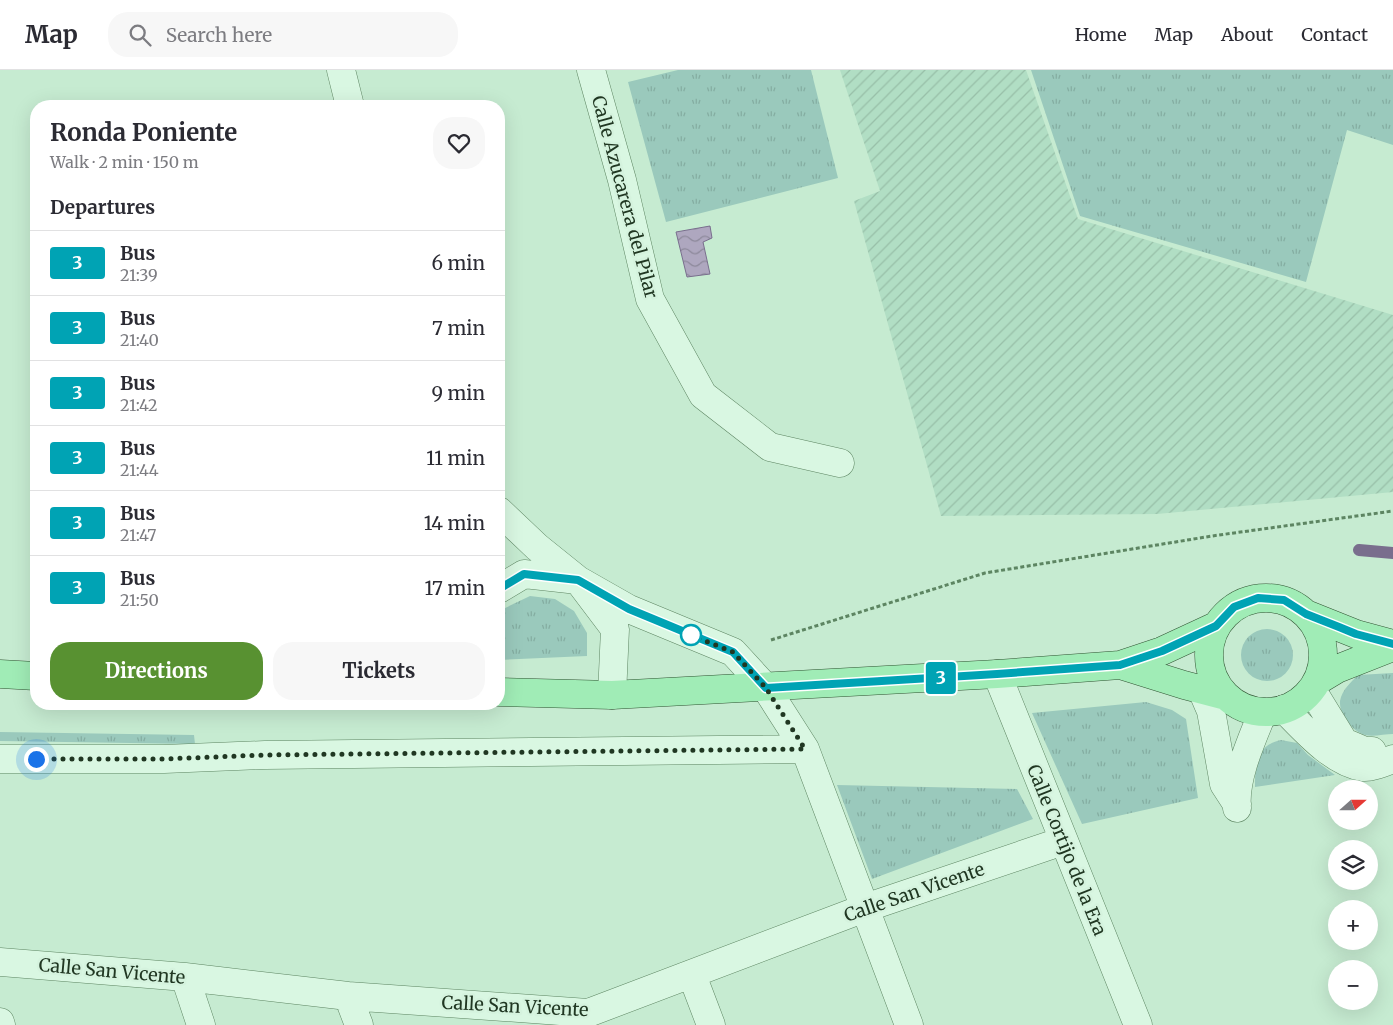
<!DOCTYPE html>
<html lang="en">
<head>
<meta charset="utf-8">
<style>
  body { margin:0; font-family:Merriweather,serif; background:#f7f7f7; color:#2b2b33; height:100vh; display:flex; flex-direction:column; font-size:19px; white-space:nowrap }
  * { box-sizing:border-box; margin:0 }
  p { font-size:16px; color:#7c7c81 }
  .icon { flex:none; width:28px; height:28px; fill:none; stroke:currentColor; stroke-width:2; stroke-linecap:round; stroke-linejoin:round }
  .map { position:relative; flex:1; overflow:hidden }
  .drawer { position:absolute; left:30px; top:30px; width:475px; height:610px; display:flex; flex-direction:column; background:#fff; border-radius:20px; box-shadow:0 5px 20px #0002 }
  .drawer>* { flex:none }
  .badge { padding:0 10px; border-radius:4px; font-size:18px; line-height:32px }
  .needle { width:32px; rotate:69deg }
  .controls { position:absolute; left:1328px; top:710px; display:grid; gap:10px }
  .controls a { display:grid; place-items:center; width:50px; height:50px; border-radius:50%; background:#fff; box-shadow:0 5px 20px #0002; font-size:25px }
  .you { position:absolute; width:25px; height:25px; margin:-12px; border:4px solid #fff; border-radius:50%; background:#1a73e8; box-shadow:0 0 0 8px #1a73e833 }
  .map>.badge { position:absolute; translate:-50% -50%; box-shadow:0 0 0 2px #fff }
  h2 { padding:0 20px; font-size:19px; line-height:45px }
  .round { display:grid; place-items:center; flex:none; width:52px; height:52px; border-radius:20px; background:#f7f7f7 }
  .overview { display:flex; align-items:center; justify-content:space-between; height:85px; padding:0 20px }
  h1 { font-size:24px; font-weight:700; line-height:38px }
  .cta { display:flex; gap:10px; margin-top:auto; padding:10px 20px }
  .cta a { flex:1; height:58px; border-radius:20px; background:#589131; color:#fff; font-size:20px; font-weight:700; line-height:58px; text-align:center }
  .cta a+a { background:#f7f7f7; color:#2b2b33 }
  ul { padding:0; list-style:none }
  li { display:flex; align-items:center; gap:15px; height:65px; padding:0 20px; border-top:1px solid #e1e1e2 }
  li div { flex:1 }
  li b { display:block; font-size:19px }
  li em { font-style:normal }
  li .badge { min-width:55px; font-weight:700; text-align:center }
  header { display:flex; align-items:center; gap:30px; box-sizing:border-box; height:70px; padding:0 25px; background:#fff; border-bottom:1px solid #e1e1e2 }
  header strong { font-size:24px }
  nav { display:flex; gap:28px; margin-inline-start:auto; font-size:18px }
  .search { width:350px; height:45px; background:#f7f7f7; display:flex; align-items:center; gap:12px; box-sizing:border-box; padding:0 18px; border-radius:20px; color:#7c7c81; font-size:19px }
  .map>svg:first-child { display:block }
  .farmland { fill:url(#farmland-furrows) }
  .grass { fill:url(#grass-tufts) }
  .water { fill:url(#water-waves); stroke:#796e8d }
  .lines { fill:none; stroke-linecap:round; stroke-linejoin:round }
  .stream { stroke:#796e8d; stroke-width:12 }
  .minor-casing { stroke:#5d8562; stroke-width:29 }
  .major-casing { stroke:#315433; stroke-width:29 }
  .path { stroke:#5d8562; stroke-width:3; stroke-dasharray:4 2.5; stroke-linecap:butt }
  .minor { stroke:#d9f7e2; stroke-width:28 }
  .major { stroke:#a0ecb6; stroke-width:28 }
  .line-casing { stroke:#fff; stroke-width:11 }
  .line { stroke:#00a3b4; stroke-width:8 }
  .walk { stroke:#203722; stroke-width:5; stroke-dasharray:0 9 }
  .stop-dot { fill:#fff; stroke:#00a3b4; stroke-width:2.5 }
  .labels { text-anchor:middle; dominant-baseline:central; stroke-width:5; stroke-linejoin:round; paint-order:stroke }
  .street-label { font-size:18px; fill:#203722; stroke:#d5f3de }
</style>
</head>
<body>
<header>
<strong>Map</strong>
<div class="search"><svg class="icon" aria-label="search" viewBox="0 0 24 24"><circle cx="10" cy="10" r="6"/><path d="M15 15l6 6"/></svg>Search here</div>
<nav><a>Home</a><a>Map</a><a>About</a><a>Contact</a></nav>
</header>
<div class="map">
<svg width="1393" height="955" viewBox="0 0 1393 955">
  <defs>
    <pattern id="farmland-furrows" width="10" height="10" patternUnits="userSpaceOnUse" patternTransform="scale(1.25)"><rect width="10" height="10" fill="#b1dec4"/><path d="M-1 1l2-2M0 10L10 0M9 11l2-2" fill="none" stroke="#98bfa8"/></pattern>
    <pattern id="grass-tufts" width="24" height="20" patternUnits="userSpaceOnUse" patternTransform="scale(1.25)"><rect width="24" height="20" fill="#9ac9bc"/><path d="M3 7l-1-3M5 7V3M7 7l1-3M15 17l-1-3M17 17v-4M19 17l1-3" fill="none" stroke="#84ada1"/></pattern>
    <pattern id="water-waves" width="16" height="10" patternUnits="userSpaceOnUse" patternTransform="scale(1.25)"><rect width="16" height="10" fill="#aea7bf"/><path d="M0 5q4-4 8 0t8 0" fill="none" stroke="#8d899b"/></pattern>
  </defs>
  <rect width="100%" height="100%" fill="#c6ebd1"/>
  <!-- farmland -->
  <path class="farmland" d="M 840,0 L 1026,0 L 1078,149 L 1393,245 L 1393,422 L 1157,444 L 941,446 L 854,131 L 880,121 Z"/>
  <!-- grass -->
  <path class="grass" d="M 678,0 L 811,0 L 838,108 L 666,152 L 628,12 Z
    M 1031,0 L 1393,0 L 1393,75 L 1347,60 L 1306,212 L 1080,146 Z
    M 530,526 L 555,529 L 574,541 L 587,563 L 587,586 L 499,590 L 499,545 L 503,539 Z
    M1241 585a26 26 0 1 1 52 0a26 26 0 1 1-52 0Z
    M 1393,603 L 1393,664 C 1385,664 1373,667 1365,665 C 1352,661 1339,644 1340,631 C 1342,620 1351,612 1358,605 Z
    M 1146,632 L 1172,640 L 1186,649 L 1198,728 L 1082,754 L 1032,643 Z
    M 0,662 L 194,665 L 195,674 L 0,671 Z
    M 1281,670 L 1297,673 L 1308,685 L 1335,705 L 1255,717 C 1255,694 1255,676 1281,670 Z
    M 837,715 L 1017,719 L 1033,749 L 872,809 Z"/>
  <!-- water -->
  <path class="water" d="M 710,156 L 712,168 L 703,172 L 710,204 L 687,207 L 676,162 Z"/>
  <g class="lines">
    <!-- stream -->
    <path class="stream" d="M 1359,480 L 1393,483"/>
    <defs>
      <path id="minor" d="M 341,0 L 350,36
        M 591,0 L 622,110 L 650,229 L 703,325 L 770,377 L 840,393
        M 499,441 L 537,477 L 578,510 L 629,539 L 733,582 L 766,618 L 805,679 L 909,955
        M 499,519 L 524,504 L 578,510 L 615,559 L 612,625
        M 997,604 L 1138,955
        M 1202,620 L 1211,641 L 1224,714 L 1237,734
        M 1312,620 L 1344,672 L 1365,681 L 1372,681
        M 1284,639 C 1304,659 1333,693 1363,697 C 1371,698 1385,692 1393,689
        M 0,689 L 164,689 L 265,685 L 805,679
        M 1237,738 C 1234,708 1252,669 1263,642
        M 0,892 L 185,907 L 348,926 L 588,943 L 865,838 L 1063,771
        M 692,905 L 711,955
        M 185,907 L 201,955
        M 348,926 L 359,955
        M 0,952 L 1,955"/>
      <path id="major" d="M1209 585a57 57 0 1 1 114 0a57 57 0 1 1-114 0Z
        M 1306,544 L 1356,564 L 1393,574
        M 1120,595 L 1184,615 L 1226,626
        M 0,604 L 36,606
        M 1317,611 L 1337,599 L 1393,577
        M 499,622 L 612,625 L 997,604 L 1120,595 L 1162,581 L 1216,556"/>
    </defs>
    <!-- minor casing -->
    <use href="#minor" class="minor-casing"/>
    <!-- major casing -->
    <use href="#major" class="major-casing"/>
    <!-- path -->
    <path class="path" d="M 771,570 L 985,503 L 1212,466 L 1393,441"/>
    <!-- minor -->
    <use href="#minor" class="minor"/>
    <!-- major -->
    <use href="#major" class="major"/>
  </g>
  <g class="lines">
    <defs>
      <path id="line" d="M 499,519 L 524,504 L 578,510 L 629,539 L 733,582 L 766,618 L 997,604 L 1120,595 L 1162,581 L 1216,556 L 1234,537 L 1258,528 L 1284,530 L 1306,544 L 1339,557 L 1356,564 L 1393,574"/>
    </defs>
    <!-- line casing -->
    <use href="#line" class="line-casing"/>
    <!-- line -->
    <use href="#line" class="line"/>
    <!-- walk -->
    <path class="walk" d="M 36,689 L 164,689 L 265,685 L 805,679 L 766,618 L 733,582 L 691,565"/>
  </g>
  <!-- markers -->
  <circle class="stop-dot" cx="691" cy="565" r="10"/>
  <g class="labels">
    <!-- street labels -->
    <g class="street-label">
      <text transform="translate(625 127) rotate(75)">Calle Azucarera del Pilar</text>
      <text transform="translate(1067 780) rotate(68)">Calle Cortijo de la Era</text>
      <text transform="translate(914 822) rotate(-19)">Calle San Vicente</text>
      <text transform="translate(112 901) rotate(5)">Calle San Vicente</text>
      <text transform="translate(515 936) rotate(3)">Calle San Vicente</text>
    </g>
  </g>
</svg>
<div class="controls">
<a><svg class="needle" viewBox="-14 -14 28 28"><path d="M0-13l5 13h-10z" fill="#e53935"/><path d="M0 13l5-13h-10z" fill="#7c7c81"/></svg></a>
<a><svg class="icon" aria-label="layers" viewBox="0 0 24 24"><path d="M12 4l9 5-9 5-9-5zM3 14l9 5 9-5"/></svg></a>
<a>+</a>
<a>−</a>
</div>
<div class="you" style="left:36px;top:689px"></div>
<b class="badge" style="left:941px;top:608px;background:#00a3b4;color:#fff">3</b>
<section class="drawer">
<div class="overview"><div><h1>Ronda Poniente</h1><p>Walk · 2 min · 150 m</p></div><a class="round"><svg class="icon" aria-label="heart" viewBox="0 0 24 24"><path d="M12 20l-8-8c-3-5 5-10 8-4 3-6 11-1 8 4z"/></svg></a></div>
<h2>Departures</h2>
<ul>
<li><span class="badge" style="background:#00a3b4;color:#fff">3</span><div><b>Bus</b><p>21:39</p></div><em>6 min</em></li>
<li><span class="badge" style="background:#00a3b4;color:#fff">3</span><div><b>Bus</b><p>21:40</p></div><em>7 min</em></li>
<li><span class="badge" style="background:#00a3b4;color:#fff">3</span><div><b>Bus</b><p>21:42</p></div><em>9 min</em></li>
<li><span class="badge" style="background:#00a3b4;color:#fff">3</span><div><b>Bus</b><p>21:44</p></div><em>11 min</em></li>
<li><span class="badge" style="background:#00a3b4;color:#fff">3</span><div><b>Bus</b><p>21:47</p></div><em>14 min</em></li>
<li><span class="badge" style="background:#00a3b4;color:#fff">3</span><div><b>Bus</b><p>21:50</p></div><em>17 min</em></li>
</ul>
<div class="cta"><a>Directions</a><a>Tickets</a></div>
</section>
</div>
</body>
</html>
